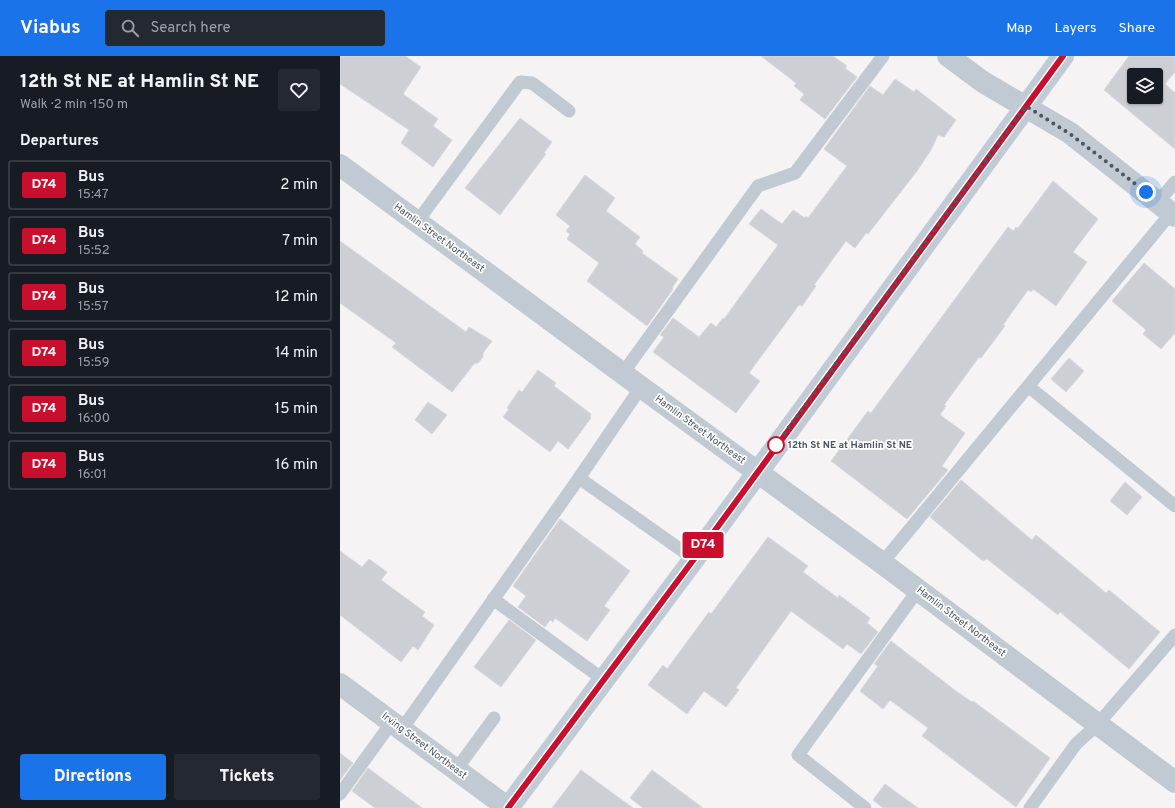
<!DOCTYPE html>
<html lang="en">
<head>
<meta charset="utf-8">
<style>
  body { margin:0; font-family:Overpass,sans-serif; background:#242831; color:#f1f3f6; height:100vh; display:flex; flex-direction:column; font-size:15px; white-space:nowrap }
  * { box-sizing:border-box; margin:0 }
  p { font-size:13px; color:#9ea1a6 }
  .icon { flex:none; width:22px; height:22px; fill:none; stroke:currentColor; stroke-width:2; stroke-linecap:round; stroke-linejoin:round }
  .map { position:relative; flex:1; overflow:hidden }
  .side { display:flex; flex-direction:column; background:#171b24; width:340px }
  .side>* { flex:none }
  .badge { padding:0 8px; border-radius:3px; font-size:14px; line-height:26px }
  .controls { position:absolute; left:787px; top:12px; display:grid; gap:8px }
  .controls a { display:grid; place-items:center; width:36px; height:36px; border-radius:4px; background:#171b24; box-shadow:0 1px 3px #0004; font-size:20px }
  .you { position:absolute; width:20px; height:20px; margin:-10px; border:3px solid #fff; border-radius:50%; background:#1a73e8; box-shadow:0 0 0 6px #1a73e833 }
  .map>.badge { position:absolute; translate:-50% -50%; box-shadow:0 0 0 2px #fff }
  h2 { padding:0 20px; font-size:15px; line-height:36px }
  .round { display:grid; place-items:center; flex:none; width:42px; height:42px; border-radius:4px; background:#242831 }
  .headline { display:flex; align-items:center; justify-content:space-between; height:68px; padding:0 20px }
  h1 { font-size:19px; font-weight:800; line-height:30px }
  .primary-button { display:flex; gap:8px; margin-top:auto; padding:8px 20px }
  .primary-button a { flex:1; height:46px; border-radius:4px; background:#1a73e8; color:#fff; font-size:16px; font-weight:800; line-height:46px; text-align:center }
  .primary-button a+a { background:#242831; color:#f1f3f6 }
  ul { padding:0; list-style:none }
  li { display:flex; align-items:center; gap:12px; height:50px; margin:0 8px 6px; padding:0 12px; border:2px solid #363941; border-radius:4px }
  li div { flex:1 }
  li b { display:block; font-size:15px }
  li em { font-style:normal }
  li .badge { min-width:44px; font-weight:700; text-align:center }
  header { display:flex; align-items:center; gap:24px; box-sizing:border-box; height:56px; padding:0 20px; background:#1a73e8; color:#fff }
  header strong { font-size:19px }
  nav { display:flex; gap:22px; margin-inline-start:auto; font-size:14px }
  .search { width:280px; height:36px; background:#242831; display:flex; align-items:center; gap:10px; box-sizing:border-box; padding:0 14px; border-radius:4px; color:#9ea1a6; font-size:15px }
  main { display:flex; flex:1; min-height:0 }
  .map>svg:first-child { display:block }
  .building { fill:#cdcfd5; stroke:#d7d9de; fill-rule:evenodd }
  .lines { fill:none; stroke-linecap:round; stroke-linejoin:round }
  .lane { stroke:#c1cad2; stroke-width:13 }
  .street { stroke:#c1cad2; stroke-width:22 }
  .secondary { stroke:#c1cbd6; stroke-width:22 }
  .line-casing { stroke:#fff; stroke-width:9 }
  .line { stroke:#c8102e; stroke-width:6 }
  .walk { stroke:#4a5661; stroke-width:4; stroke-dasharray:0 7.2 }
  .stop-dot { fill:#fff; stroke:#c8102e; stroke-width:2 }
  .labels { text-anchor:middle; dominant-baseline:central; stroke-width:3.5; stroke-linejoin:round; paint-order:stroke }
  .street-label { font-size:10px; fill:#4a5661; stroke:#fff }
  .stop-label { font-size:10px; font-weight:bold; fill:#4a5661; stroke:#fff; text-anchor:start }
</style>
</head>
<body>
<header>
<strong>Viabus</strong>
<div class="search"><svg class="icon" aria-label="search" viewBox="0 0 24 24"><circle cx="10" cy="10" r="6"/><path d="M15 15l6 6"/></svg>Search here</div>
<nav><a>Map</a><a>Layers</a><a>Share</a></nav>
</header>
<main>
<section class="side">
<div class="headline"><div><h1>12th St NE at Hamlin St NE</h1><p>Walk · 2 min · 150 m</p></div><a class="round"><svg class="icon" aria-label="heart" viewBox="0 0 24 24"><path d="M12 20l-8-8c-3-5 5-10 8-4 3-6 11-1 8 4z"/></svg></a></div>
<h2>Departures</h2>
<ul>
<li><span class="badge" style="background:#c8102e;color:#fff">D74</span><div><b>Bus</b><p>15:47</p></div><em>2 min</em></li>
<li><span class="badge" style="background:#c8102e;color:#fff">D74</span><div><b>Bus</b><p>15:52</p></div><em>7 min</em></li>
<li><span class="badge" style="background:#c8102e;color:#fff">D74</span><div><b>Bus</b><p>15:57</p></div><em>12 min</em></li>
<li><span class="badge" style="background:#c8102e;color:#fff">D74</span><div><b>Bus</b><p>15:59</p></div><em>14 min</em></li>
<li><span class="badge" style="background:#c8102e;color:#fff">D74</span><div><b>Bus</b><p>16:00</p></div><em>15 min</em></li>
<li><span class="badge" style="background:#c8102e;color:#fff">D74</span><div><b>Bus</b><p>16:01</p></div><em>16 min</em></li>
</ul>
<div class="primary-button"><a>Directions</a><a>Tickets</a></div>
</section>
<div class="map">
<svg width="835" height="752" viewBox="0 0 835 752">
  <rect width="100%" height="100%" fill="#f5f3f3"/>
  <!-- building -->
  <path class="building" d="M 0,0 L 65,0 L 81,11 L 63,38 L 98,63 L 93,70 L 112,84 L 93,111 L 61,87 L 69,74 L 0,28 Z
    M 421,0 L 493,0 L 507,10 L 505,12 L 517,21 L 485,63 L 460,44 L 464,38 L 454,30 L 456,27 Z
    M 789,0 L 835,0 L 835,16 L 825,28 L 835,37 L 835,93 L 764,34 ZM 794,19 L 816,19 L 816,41 L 794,41 Z
    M 555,23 L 574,36 L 576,33 L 616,64 L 604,81 L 598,79 L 591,94 L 577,115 L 528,178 L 526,177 L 515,192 L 506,185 L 474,229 L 476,230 L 462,250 L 459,249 L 409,317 L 420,325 L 396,357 L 313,296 L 324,281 L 320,279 L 333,262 L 359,281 L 371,267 L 376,271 L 383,262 L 384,263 L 438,189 L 409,168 L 421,153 L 442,168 L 453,154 L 465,162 L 466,160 L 468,162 L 507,110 L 484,93 L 530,30 L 543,39 Z
    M 180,62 L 212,86 L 204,97 L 206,98 L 160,159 L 125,132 Z
    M 245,119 L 275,142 L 266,155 L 300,181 L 295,188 L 303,195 L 302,197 L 338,223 L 332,232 L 333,233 L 307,270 L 247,225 L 259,207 L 227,183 L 230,178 L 226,175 L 230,170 L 216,159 Z
    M 713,125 L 758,163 L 733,196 L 747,206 L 716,250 L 693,233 L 691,236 L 688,234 L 663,269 L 665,270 L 641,302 L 639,301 L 604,349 L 606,350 L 600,359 L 625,377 L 602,410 L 608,414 L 567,463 L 491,405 L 528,355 L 531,357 L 668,171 L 673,175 L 676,171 L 678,172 Z
    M 0,185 L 126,276 L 129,271 L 152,285 L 143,297 L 143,301 L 138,307 L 134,308 L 112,336 L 52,291 L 56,287 L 0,247 Z
    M 804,207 L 835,233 L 835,277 L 821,293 L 803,278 L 806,274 L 772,245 Z
    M 729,302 L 744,315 L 726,336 L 711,323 Z
    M 198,314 L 216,327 L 214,330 L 251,358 L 250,360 L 251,362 L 228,393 L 218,385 L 210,396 L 163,361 L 169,353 L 167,352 L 179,334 L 182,336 Z
    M 88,346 L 107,359 L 92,378 L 75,364 Z
    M 621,424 L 692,484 L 696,479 L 766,537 L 769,534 L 820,576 L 789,613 L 720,556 L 718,559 L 647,503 L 643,505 L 590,461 Z
    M 785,426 L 802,441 L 787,459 L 770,445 Z
    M 220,463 L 290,515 L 264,550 L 270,554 L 247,585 L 215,562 L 213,566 L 210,564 L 205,571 L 178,551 L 186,540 L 173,530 Z
    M 428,481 L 468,510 L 463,516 L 498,542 L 499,539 L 530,562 L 527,567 L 538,576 L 521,598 L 507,588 L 503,593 L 451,555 L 396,632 L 399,634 L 386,651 L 364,635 L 347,658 L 308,629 L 323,609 L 327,613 L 369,556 L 371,558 Z
    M 0,495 L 22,511 L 29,503 L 47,516 L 41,524 L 85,556 L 82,560 L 94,569 L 78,594 L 73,590 L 61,606 L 0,559 Z
    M 169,564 L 196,584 L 161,631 L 134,611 Z
    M 551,585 L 616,635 L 632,646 L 633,645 L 710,702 L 676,751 L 582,680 L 588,672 L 550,644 L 543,653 L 520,635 L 538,610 L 534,608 Z
    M 0,697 L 13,707 L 0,724 Z
    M 28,712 L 82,752 L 35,752 L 12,735 Z
    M 241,714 L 293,752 L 212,752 Z
    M 312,714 L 363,752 L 303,752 L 290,742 Z
    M 545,728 L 578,752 L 543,752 L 533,744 Z"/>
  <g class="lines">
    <!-- lane -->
    <path class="lane" d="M 818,146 L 835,126
      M 77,166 L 180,26 L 192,27 L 229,55
      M 283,317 L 418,130 L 455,117 L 543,0
      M 688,330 L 835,450
      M 239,422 L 301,331
      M 542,507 L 831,157
      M 153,543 L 264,624
      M 62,673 L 239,422 L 354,503
      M 116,714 L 154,662
      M 0,738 L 52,666
      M 525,752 L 458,699 L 578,534
      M 690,752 L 736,688 L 757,669 L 835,579"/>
    <!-- street -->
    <path class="street" d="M 608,0 L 643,26 L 730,77 L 835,160
      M 0,109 L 301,331 L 542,507 L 835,726
      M 0,628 L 168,752"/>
    <!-- secondary -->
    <path class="secondary" d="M 168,752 L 354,503 L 723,0"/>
  </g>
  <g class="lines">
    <defs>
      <path id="line" d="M 168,752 L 354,503 L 723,0"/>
    </defs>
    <!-- line casing -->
    <use href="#line" class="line-casing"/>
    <!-- line -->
    <use href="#line" class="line"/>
    <!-- walk -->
    <path class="walk" d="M 436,389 L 686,50 L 730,78 L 806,136"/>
  </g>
  <!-- markers -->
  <circle class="stop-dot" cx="436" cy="389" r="8"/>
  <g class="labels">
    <!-- street labels -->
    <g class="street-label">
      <text transform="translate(99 182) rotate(36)">Hamlin Street Northeast</text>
      <text transform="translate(360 374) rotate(36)">Hamlin Street Northeast</text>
      <text transform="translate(621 566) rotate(37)">Hamlin Street Northeast</text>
      <text transform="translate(84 690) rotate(37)">Irving Street Northeast</text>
    </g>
    <!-- stop labels -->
    <g class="stop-label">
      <text x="448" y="389">12th St NE at Hamlin St NE</text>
    </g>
  </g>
</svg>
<div class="controls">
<a><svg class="icon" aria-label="layers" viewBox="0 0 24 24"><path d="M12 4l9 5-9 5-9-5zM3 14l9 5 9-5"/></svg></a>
</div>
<div class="you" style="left:806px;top:136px"></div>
<b class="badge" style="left:363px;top:489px;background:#c8102e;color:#fff">D74</b>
</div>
</main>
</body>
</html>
